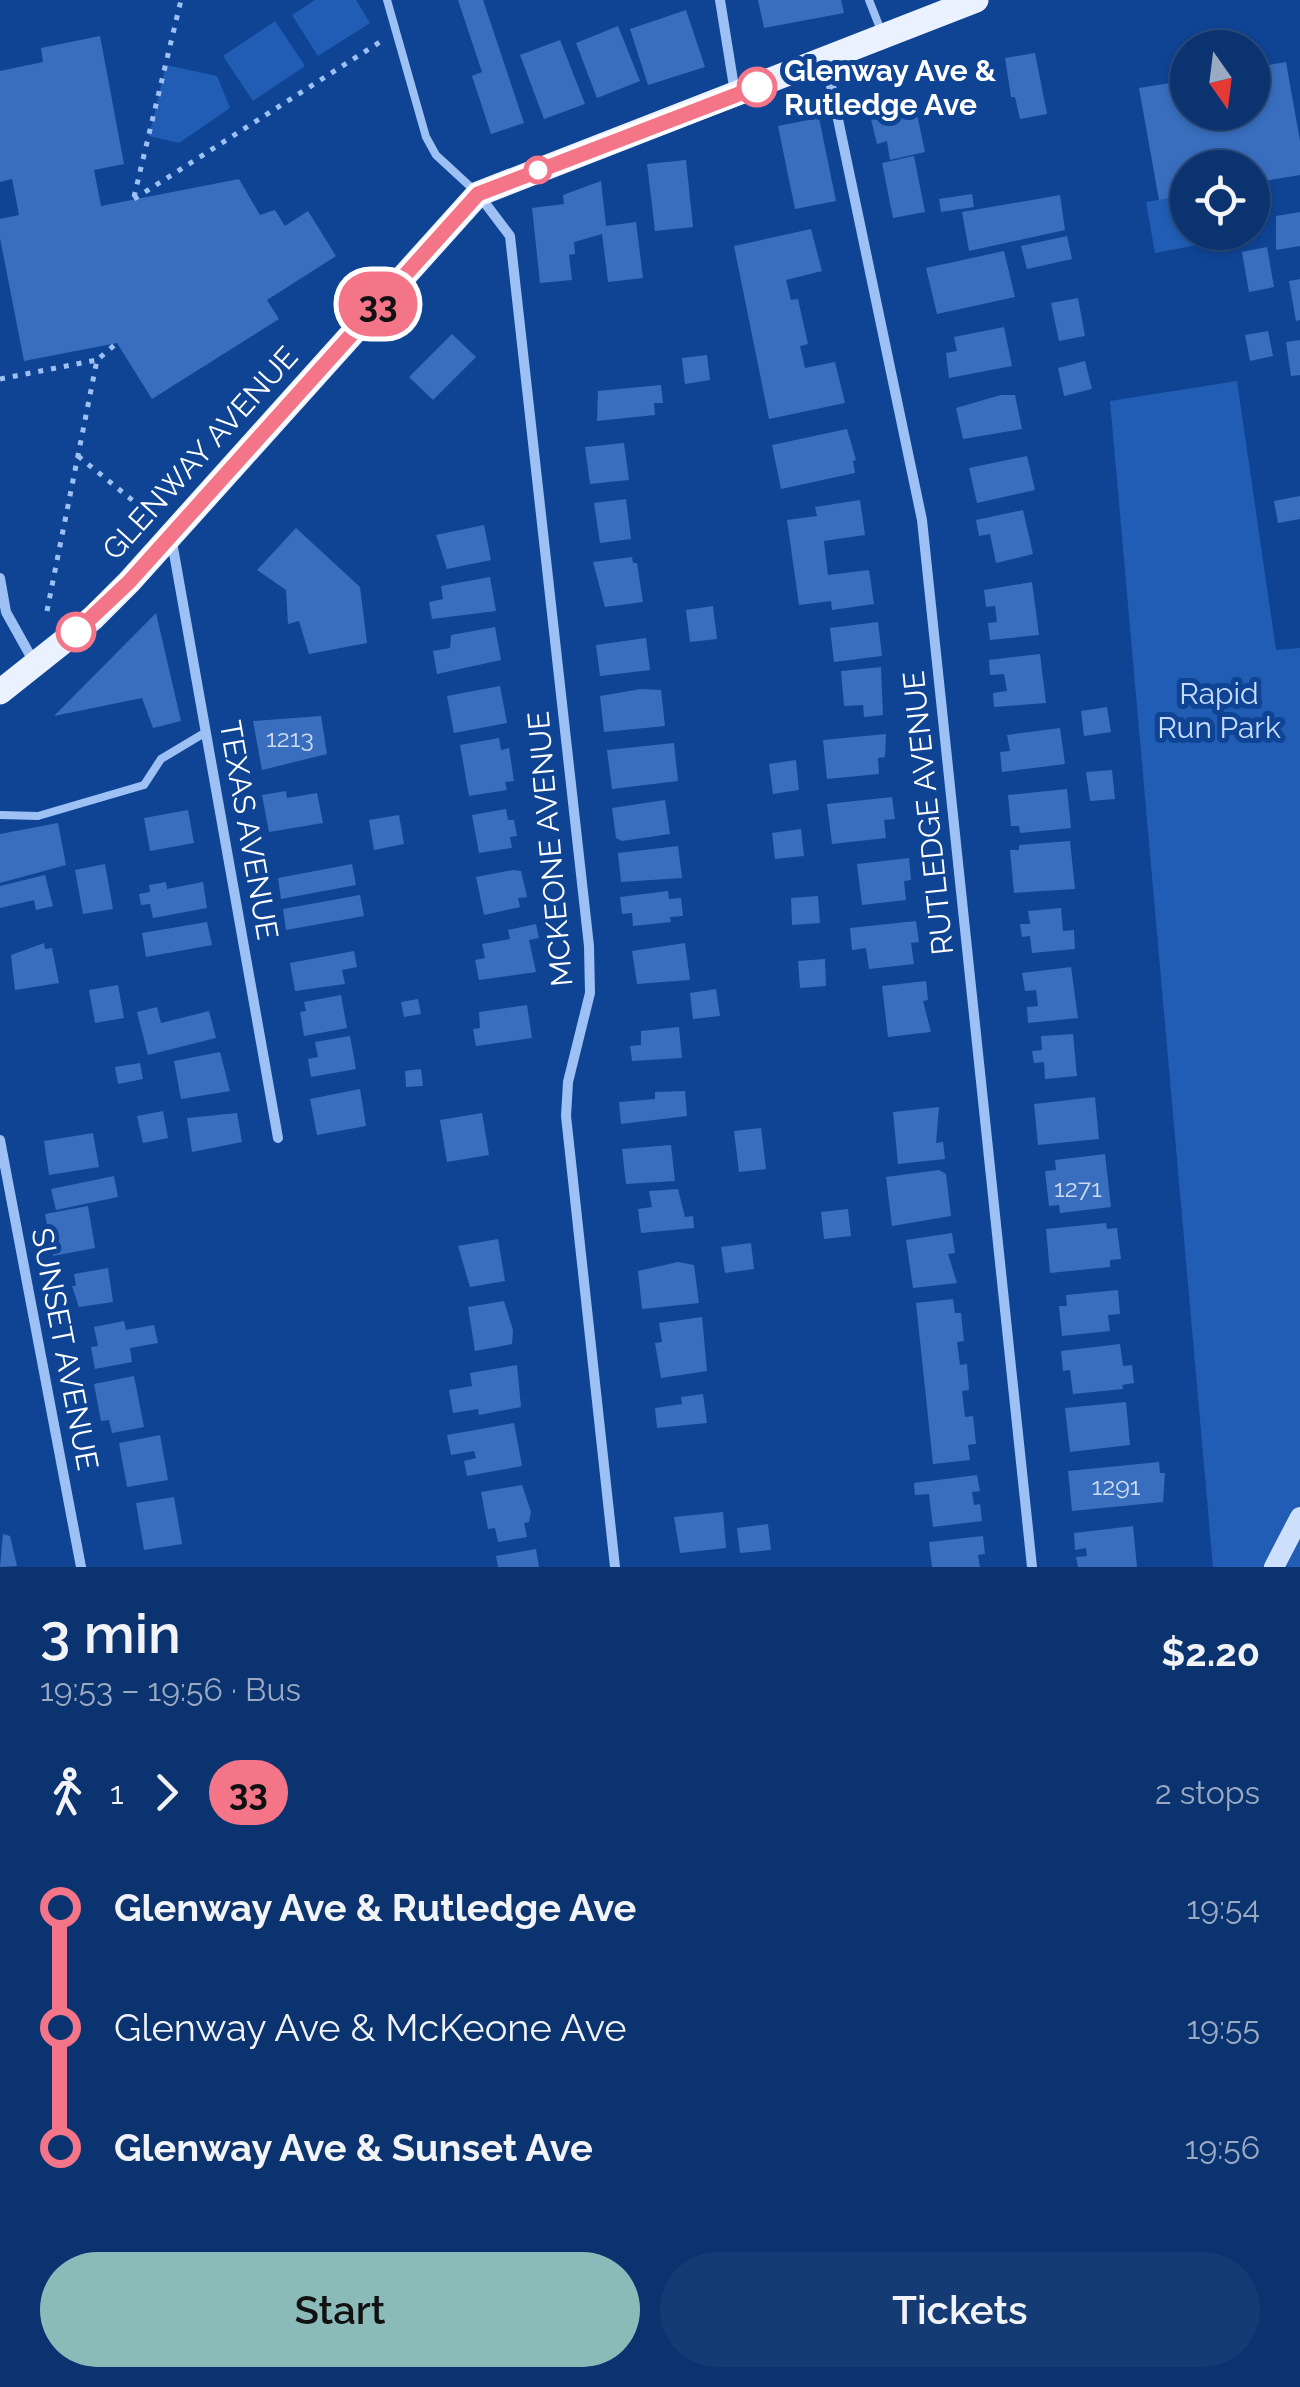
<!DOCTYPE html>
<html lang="en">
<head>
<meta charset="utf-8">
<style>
  body { margin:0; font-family:Raleway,sans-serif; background:#143b74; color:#f1f3f6; height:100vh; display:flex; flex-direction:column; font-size:38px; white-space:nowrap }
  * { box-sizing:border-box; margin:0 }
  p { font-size:32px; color:#9aaac3 }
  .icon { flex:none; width:55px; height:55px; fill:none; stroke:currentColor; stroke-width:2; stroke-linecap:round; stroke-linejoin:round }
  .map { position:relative; height:1567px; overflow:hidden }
  .drawer { display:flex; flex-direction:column; background:#0b336f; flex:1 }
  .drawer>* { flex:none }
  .badge { padding:0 20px; border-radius:32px; font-size:35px; line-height:65px }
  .needle { width:65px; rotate:166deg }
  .tools { position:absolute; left:1170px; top:30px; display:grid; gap:20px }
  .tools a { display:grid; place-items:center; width:100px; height:100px; border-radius:50%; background:#0b336f; box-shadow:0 2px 8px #0004,0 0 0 2px #2b4e82; font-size:50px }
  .map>.badge { position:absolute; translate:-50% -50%; box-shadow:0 0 0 5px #fff }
  .legs { display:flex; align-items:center; gap:15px; height:110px; padding:0 40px; font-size:32px }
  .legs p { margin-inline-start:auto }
  .head { display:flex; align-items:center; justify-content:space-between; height:170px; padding:0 40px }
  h1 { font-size:55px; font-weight:600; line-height:75px }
  .cta { display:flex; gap:20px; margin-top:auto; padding:20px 40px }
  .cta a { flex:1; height:115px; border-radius:60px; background:#8bbbb9; color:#111; font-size:40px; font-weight:600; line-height:115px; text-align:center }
  .cta a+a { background:#143b74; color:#f1f3f6 }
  ul { padding:0 40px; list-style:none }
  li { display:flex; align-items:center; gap:35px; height:120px; font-size:38px }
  li i { display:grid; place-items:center; width:15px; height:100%; margin:0 12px; background:currentColor }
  li i::after { content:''; width:25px; height:25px; margin:-12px; border:8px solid; border-radius:50%; background:#0b336f }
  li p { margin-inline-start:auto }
  li:first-child i { background:linear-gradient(#0000 50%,currentColor 0) }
  li:last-child i { background:linear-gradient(currentColor 50%,#0000 0) }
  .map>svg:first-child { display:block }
  .green { fill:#215db4 }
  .building { fill:#386ebd }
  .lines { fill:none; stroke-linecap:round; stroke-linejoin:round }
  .path { stroke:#9dc1f4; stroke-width:5; stroke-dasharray:5 8; stroke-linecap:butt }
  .lane { stroke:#9dc1f4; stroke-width:8 }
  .street { stroke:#9dc1f4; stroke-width:10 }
  .secondary { stroke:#cce0fd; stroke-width:20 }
  .primary { stroke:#eaf1ff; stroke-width:25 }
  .line-1-casing { stroke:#fff; stroke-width:22 }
  .line-1 { stroke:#f57588; stroke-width:15 }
  .stop-1-dot { fill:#fff; stroke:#f57588; stroke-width:5 }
  .labels { text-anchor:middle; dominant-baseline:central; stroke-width:10; stroke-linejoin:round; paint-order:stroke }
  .number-label { font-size:25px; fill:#cddbee }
  .stop-label { font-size:30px; font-weight:bold; fill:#fff; stroke:#0f4494; text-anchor:start }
  .street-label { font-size:30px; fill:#fff; stroke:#0f4494 }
  .park-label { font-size:30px; fill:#c5dcfe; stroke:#0f4494 }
</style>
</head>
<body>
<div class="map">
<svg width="1300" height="1567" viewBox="0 0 1300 1567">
  <rect width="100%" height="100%" fill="#0f4494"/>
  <!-- green -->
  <path class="green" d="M 315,0 L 356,0 L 370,23 L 318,56 L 292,15 Z
    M 275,21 L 305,66 L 253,101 L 223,56 Z
    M 166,65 L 217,76 L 230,108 L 179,143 L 149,136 Z
    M 1187,195 L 1188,232 L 1228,233 L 1229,239 L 1155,253 L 1146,202 Z
    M 1237,381 L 1276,650 L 1300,648 L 1300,1567 L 1213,1567 L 1110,401 Z"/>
  <!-- building -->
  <path class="building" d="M 458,0 L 483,0 L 524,123 L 491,134 L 472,76 L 482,72 Z
    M 758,0 L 841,0 L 844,13 L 764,28 Z
    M 686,10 L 705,67 L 648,85 L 630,29 Z
    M 618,26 L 640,81 L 597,98 L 576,43 Z
    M 100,36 L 124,164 L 94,170 L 101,206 L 239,179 L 260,215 L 275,210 L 285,226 L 308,211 L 336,256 L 267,300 L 279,319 L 152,399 L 117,343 L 24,361 L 0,238 L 0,219 L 19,215 L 12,179 L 0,182 L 0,71 L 43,62 L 41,48 Z
    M 560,40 L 585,104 L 544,119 L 520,55 Z
    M 1035,53 L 1047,114 L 1020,119 L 1015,97 L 1011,97 L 1005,58 Z
    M 1286,62 L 1300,141 L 1300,175 L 1252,183 L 1252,168 L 1188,168 L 1188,195 L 1159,200 L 1139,88 L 1188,80 L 1188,112 L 1252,112 L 1252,68 Z
    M 914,100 L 925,152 L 890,160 L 887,141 L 877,144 L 871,119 L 886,116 L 884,106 Z
    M 819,118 L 836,201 L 795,209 L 778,126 Z
    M 914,156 L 925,212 L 893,218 L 882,163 Z
    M 686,160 L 693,227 L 655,231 L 647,164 Z
    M 601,181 L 606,226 L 636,222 L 643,278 L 608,282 L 602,234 L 574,242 L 575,254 L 569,255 L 572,280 L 540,283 L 532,208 L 564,204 L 563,195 Z
    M 972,194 L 974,207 L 941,212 L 939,199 Z
    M 1060,195 L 1065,230 L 969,251 L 962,212 Z
    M 1300,212 L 1300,246 L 1276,250 L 1276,216 Z
    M 811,229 L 822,271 L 786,280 L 791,300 L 798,299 L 808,344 L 800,346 L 805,368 L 835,362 L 845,403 L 769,419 L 734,246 Z
    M 1067,236 L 1072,259 L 1027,269 L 1021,246 Z
    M 1267,247 L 1274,287 L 1249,292 L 1242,252 Z
    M 1004,251 L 1015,297 L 937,314 L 926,268 Z
    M 1300,279 L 1300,320 L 1296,321 L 1289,281 Z
    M 1078,298 L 1085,336 L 1059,341 L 1051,303 Z
    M 1004,327 L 1012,366 L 949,378 L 946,353 L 957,351 L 954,337 Z
    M 1268,331 L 1273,356 L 1250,361 L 1245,335 Z
    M 452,334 L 476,357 L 433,400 L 409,377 Z
    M 1300,340 L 1300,375 L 1291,376 L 1286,342 Z
    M 707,355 L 710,380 L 685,384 L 682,358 Z
    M 1085,361 L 1092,389 L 1064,396 L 1058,368 Z
    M 661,385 L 663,403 L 654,403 L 655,415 L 597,421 L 598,391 Z
    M 1001,395 L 1015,395 L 1022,429 L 963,439 L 956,408 Z
    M 847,429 L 856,460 L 853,461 L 855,473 L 781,489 L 772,445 Z
    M 624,443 L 629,480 L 590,484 L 585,447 Z
    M 1027,456 L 1035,490 L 977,503 L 969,468 Z
    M 1300,496 L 1300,519 L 1278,523 L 1274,501 Z
    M 626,499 L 631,539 L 600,543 L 594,503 Z
    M 860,500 L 865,535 L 824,541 L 828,575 L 869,570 L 874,604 L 832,610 L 831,601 L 799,605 L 787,520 L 817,516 L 815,507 Z
    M 1023,510 L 1033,554 L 996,563 L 990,534 L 979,536 L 976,520 Z
    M 484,525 L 491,560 L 447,569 L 436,535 Z
    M 296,528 L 360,587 L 367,643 L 309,654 L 299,621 L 288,624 L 286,590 L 257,570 Z
    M 632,557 L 633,563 L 637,563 L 643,602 L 605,607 L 593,562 Z
    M 490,577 L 496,611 L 432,619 L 429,602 L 443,599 L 441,586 Z
    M 1032,582 L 1039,635 L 990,640 L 988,623 L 997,622 L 995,606 L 986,607 L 984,590 Z
    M 713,606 L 717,639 L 690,642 L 686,610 Z
    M 156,613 L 181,721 L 153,728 L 142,698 L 54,716 Z
    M 878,622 L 882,656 L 834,662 L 830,628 Z
    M 495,627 L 501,660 L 437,674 L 433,651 L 450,648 L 451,635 Z
    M 646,638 L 650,670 L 600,676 L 596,645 Z
    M 1040,654 L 1046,703 L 994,707 L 993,693 L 1007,691 L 1004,674 L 990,675 L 989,660 Z
    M 881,667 L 883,715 L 864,717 L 863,705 L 844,706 L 841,671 Z
    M 500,686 L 507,723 L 454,733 L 447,696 Z
    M 641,689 L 661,690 L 665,726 L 604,732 L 600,696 Z
    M 1107,707 L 1111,732 L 1084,736 L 1081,711 Z
    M 321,716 L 327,754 L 262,770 L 253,721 Z
    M 1060,728 L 1065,764 L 1002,772 L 1000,752 L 1010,751 L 1007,735 Z
    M 886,734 L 885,757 L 878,758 L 879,774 L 827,779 L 823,740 Z
    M 499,738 L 501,750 L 509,748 L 514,781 L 505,782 L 507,790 L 469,796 L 460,745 Z
    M 674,743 L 678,781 L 612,789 L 607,750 Z
    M 796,760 L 799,790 L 773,794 L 769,764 Z
    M 1112,770 L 1115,799 L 1090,801 L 1086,772 Z
    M 1067,789 L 1071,828 L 1020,833 L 1019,826 L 1011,826 L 1008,795 Z
    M 286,791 L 287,798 L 317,793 L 323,823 L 269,832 L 262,795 Z
    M 892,797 L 895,819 L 884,820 L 886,838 L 832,844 L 827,804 Z
    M 665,800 L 670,834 L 622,841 L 616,838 L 612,808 Z
    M 506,809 L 508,820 L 514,820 L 517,836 L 510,837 L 512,848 L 479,853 L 472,815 Z
    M 188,810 L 194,843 L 150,851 L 144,818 Z
    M 399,815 L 404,844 L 374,850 L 369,820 Z
    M 58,823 L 66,865 L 0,883 L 0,834 Z
    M 801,829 L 804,856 L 775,859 L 772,833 Z
    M 1070,841 L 1075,889 L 1014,893 L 1010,850 L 1019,850 L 1019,845 Z
    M 678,846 L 682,878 L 621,882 L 618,853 Z
    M 909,858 L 911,880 L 904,881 L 906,900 L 862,905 L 857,864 Z
    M 105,864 L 113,909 L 83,914 L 75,870 Z
    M 352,864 L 356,885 L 281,899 L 278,878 Z
    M 513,870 L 521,871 L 527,897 L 518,898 L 520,907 L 484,915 L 476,877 Z
    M 45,875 L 53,906 L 36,910 L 34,900 L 0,908 L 0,886 Z
    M 166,882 L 167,889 L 203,882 L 207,908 L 153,918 L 150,904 L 141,905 L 139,894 L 150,892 L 149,885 Z
    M 668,891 L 669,899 L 681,898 L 683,916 L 670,917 L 671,922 L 633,926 L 632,913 L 622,914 L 620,897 Z
    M 360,895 L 364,916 L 286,930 L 283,909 Z
    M 818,896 L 820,923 L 792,925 L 791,898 Z
    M 1061,908 L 1063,931 L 1074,930 L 1075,949 L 1032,953 L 1030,936 L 1022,937 L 1020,924 L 1030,924 L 1028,911 Z
    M 916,921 L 919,942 L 911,943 L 914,964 L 869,969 L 866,948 L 852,950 L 850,928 Z
    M 207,922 L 212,945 L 146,957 L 142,933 Z
    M 536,924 L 539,938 L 529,940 L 536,972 L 479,980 L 475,960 L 485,958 L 482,944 L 510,939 L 508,930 Z
    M 44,943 L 45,949 L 52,948 L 59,983 L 15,990 L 11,955 Z
    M 685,943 L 690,980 L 637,984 L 632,951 Z
    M 354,951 L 357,967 L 342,970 L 345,984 L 295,991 L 290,963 Z
    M 825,959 L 826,986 L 800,988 L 798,961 Z
    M 1071,967 L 1078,1018 L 1028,1023 L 1027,1007 L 1038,1006 L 1036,990 L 1025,991 L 1022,973 Z
    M 926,981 L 928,1000 L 923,1001 L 931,1032 L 888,1037 L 882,986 Z
    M 118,985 L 124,1018 L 95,1023 L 89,990 Z
    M 716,989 L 720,1016 L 693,1019 L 690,993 Z
    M 341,995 L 347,1028 L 304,1036 L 300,1012 L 306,1011 L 304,1002 Z
    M 418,999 L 421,1014 L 404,1017 L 401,1002 Z
    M 527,1005 L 532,1038 L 476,1046 L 473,1029 L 480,1028 L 479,1012 Z
    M 157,1007 L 161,1023 L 209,1011 L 216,1038 L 148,1055 L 137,1012 Z
    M 679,1027 L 682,1058 L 632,1061 L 630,1046 L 641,1045 L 641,1031 Z
    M 1073,1034 L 1077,1076 L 1045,1079 L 1044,1062 L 1034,1063 L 1032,1051 L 1042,1050 L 1041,1036 Z
    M 350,1036 L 356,1069 L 311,1077 L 308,1059 L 318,1057 L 315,1042 Z
    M 220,1052 L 230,1091 L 181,1099 L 174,1061 Z
    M 140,1063 L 143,1079 L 118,1084 L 115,1067 Z
    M 421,1069 L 423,1086 L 406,1087 L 405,1071 Z
    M 360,1089 L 366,1126 L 317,1135 L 310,1099 Z
    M 685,1091 L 687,1116 L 621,1124 L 619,1102 L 655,1099 L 655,1092 Z
    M 1095,1097 L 1099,1139 L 1038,1145 L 1034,1104 Z
    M 939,1107 L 936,1143 L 943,1142 L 945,1159 L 898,1164 L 893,1112 Z
    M 163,1111 L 168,1138 L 143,1143 L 137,1116 Z
    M 237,1113 L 242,1142 L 192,1152 L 187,1118 Z
    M 482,1113 L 489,1155 L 447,1162 L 440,1120 Z
    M 761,1128 L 766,1169 L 739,1172 L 734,1131 Z
    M 93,1133 L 99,1167 L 49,1175 L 44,1141 Z
    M 671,1145 L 675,1181 L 626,1184 L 622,1149 Z
    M 1105,1154 L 1111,1207 L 1060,1213 L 1059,1205 L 1049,1206 L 1045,1171 L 1056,1170 L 1055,1160 Z
    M 939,1170 L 946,1174 L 951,1216 L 892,1226 L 886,1177 Z
    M 114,1176 L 118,1197 L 56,1210 L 51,1189 Z
    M 678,1189 L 685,1217 L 693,1216 L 694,1228 L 641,1233 L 638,1209 L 652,1207 L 649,1191 Z
    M 88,1206 L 95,1248 L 53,1256 L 45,1214 Z
    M 848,1209 L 851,1236 L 824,1239 L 821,1212 Z
    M 1106,1223 L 1107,1229 L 1117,1228 L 1121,1259 L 1110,1260 L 1110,1267 L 1050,1273 L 1046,1229 Z
    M 952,1233 L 955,1253 L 948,1254 L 957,1283 L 913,1288 L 906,1240 Z
    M 498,1239 L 505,1281 L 470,1287 L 458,1246 Z
    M 751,1243 L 754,1269 L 725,1273 L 721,1247 Z
    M 678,1262 L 694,1265 L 699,1303 L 642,1309 L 638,1271 Z
    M 108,1268 L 113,1302 L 79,1307 L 72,1286 L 76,1286 L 74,1274 Z
    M 1118,1290 L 1120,1314 L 1108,1315 L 1110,1331 L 1062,1336 L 1059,1306 L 1067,1306 L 1066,1295 Z
    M 953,1299 L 955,1313 L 961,1313 L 964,1341 L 957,1342 L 960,1365 L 967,1364 L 969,1390 L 962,1391 L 965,1417 L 973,1416 L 976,1444 L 968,1445 L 970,1460 L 933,1464 L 916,1303 Z
    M 504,1301 L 513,1330 L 512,1344 L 475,1351 L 468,1307 Z
    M 702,1317 L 707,1371 L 661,1378 L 655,1343 L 662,1342 L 659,1323 Z
    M 124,1321 L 126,1330 L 154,1325 L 158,1343 L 130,1348 L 132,1362 L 95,1369 L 91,1347 L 98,1346 L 94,1327 Z
    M 1120,1344 L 1123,1366 L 1132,1365 L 1134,1383 L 1122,1385 L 1123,1389 L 1073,1394 L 1070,1370 L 1063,1371 L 1061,1351 Z
    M 517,1365 L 521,1407 L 479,1415 L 478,1409 L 453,1413 L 449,1390 L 472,1386 L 470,1373 Z
    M 134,1376 L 144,1427 L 112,1433 L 109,1420 L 101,1421 L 94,1384 Z
    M 703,1394 L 707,1423 L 657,1428 L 655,1408 L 682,1404 L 681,1397 Z
    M 1126,1402 L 1130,1445 L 1070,1452 L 1065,1408 Z
    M 514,1423 L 522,1466 L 467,1476 L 464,1461 L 476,1458 L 474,1451 L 451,1455 L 447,1435 Z
    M 160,1435 L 168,1480 L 127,1487 L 119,1443 Z
    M 1159,1462 L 1160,1473 L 1165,1473 L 1163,1502 L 1072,1511 L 1068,1471 Z
    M 977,1475 L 980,1491 L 972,1492 L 974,1505 L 980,1504 L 982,1521 L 933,1527 L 929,1494 L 915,1495 L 914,1483 Z
    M 522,1485 L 531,1512 L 529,1522 L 524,1523 L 527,1537 L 498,1542 L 495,1528 L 488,1529 L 481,1492 Z
    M 174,1497 L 182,1544 L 144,1550 L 136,1503 Z
    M 723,1512 L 726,1548 L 680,1553 L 674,1517 Z
    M 768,1524 L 771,1550 L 740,1553 L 737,1528 Z
    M 1133,1526 L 1137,1567 L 1078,1567 L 1076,1557 L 1087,1556 L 1086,1548 L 1075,1550 L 1074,1533 Z
    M 3,1534 L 10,1536 L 17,1566 L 0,1567 Z
    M 983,1536 L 985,1554 L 978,1555 L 980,1567 L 932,1567 L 929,1542 Z
    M 536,1549 L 539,1567 L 498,1567 L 496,1556 Z"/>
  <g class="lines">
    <!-- path -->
    <path class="path" d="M 134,197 L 181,0
      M 134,199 L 380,42
      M 0,379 L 97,360
      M 78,456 L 153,517
      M 47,611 L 97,360 L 117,343"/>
    <!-- lane -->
    <path class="lane" d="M 387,0 L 426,137 L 436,155 L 475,191
      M 869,0 L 882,33
      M 0,815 L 38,816 L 144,785 L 161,759 L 206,732"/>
    <!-- street -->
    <path class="street" d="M 720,0 L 735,93
      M 826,62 L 922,520 L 1032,1567
      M 479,195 L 510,236 L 589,946 L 590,993 L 568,1082 L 566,1116 L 615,1567
      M 172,542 L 278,1138
      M 0,578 L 6,612 L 35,664
      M 0,1140 L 81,1567"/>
    <!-- secondary -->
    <path class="secondary" d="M 1274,1567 L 1300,1517"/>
    <!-- primary -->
    <path class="primary" d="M 0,692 L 93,618 L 129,582 L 478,194 L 976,0"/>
  </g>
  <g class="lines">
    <defs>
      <path id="line-1" d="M 76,632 L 129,582 L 478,194 L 757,87"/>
    </defs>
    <!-- line-1 casing -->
    <use href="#line-1" class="line-1-casing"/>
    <!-- line-1 -->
    <use href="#line-1" class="line-1"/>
  </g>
  <!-- markers -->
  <g class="stop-1-dot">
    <circle cx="757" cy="87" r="18"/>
    <circle cx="538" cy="170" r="12"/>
    <circle cx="76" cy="632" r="18"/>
  </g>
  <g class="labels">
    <!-- number labels -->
    <g class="number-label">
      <text x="290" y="738">1213</text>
      <text x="1078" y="1188">1271</text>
      <text x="1116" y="1486">1291</text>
    </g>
    <!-- stop labels -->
    <g class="stop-label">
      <text x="784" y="70">Glenway Ave &amp;<tspan x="784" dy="34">Rutledge Ave</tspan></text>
    </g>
    <!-- street labels -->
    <g class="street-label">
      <text transform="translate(200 453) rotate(-48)">GLENWAY AVENUE</text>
      <text transform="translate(928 813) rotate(-96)">RUTLEDGE AVENUE</text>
      <text transform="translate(249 830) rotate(80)">TEXAS AVENUE</text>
      <text transform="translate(550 849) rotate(-95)">MCKEONE AVENUE</text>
      <text transform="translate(65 1349) rotate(79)">SUNSET AVENUE</text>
    </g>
    <!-- park labels -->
    <g class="park-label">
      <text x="1219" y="693">Rapid<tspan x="1219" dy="34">Run Park</tspan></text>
    </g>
  </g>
</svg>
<div class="tools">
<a><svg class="needle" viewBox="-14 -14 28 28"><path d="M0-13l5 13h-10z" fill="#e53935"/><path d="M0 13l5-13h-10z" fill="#9aaac3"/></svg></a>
<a><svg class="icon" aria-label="locate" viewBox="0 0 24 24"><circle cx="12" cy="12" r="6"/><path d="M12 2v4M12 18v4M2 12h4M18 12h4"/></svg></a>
</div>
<b class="badge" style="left:378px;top:304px;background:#f57588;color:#111">33</b>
</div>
<section class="drawer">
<div class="head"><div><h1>3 min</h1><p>19:53 – 19:56 · Bus</p></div><b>$2.20</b></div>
<div class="legs"><svg class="icon" aria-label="walk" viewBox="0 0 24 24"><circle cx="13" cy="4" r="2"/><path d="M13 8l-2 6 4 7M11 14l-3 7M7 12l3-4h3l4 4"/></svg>1<svg class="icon" aria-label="forward" viewBox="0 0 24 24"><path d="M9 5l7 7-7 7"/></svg><b class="badge" style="background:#f57588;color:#111">33</b><p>2 stops</p></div>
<ul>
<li><i style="color:#f57588"></i><b>Glenway Ave &amp; Rutledge Ave</b><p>19:54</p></li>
<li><i style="color:#f57588"></i><span>Glenway Ave &amp; McKeone Ave</span><p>19:55</p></li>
<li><i style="color:#f57588"></i><b>Glenway Ave &amp; Sunset Ave</b><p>19:56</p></li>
</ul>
<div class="cta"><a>Start</a><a>Tickets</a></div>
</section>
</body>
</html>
